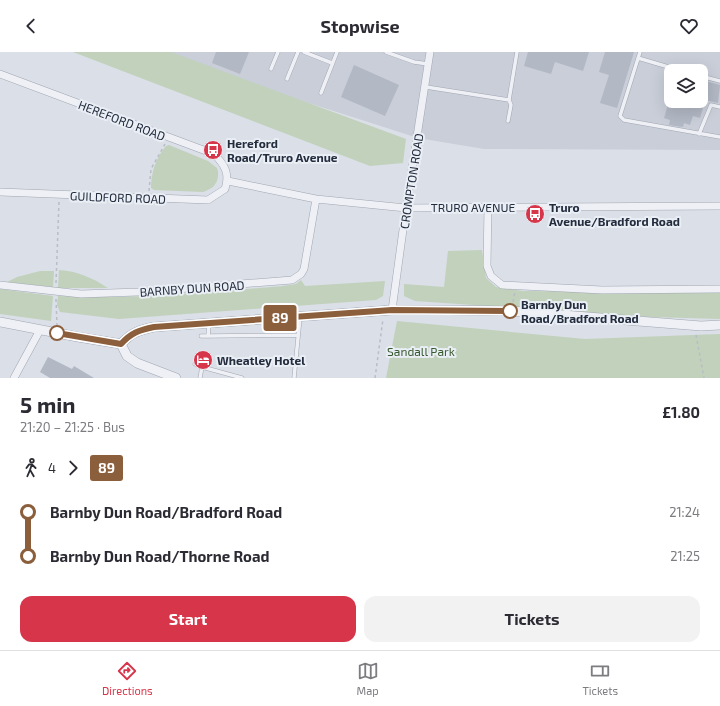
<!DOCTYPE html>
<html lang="en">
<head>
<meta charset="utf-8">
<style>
  body { margin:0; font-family:"Exo 2",sans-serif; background:#f2f2f3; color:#2b2b33; height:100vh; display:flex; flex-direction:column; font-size:15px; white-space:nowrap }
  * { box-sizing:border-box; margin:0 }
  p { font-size:13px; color:#7c7c81 }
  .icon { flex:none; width:22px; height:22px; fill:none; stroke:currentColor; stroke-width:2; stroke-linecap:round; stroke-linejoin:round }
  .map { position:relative; height:326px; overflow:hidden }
  .details { display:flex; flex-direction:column; background:#fff; flex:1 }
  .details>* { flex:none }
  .badge { padding:0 8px; border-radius:3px; font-size:14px; line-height:26px }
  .controls { position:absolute; left:664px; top:12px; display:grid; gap:8px }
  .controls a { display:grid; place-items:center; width:44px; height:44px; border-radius:8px; background:#fff; box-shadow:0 4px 16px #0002; font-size:20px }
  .map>.badge { position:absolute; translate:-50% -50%; box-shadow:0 0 0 2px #fff }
  .legs { display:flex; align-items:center; gap:6px; height:44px; padding:0 20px; font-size:13px }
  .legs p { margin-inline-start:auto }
  .head { display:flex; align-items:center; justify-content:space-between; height:68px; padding:0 20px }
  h1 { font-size:22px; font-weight:700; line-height:30px }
  .primary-button { display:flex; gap:8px; margin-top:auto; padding:8px 20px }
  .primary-button a { flex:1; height:46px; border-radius:12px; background:#d7354a; color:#fff; font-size:16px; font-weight:700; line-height:46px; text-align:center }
  .primary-button a+a { background:#f2f2f3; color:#2b2b33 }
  ul { padding:0 20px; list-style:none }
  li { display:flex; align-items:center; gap:14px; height:44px; font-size:15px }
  li i { display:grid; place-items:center; width:6px; height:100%; margin:0 5px; background:currentColor }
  li i::after { content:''; width:10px; height:10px; margin:-5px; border:3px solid; border-radius:50%; background:#fff }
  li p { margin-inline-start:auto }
  li:first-child i { background:linear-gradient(#0000 50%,currentColor 0) }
  li:last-child i { background:linear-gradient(currentColor 50%,#0000 0) }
  header { display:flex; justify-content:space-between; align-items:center; height:52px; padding:0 20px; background:#fff; font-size:18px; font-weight:700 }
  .dock { display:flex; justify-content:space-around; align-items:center; height:56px; border-top:1px solid #e1e1e2; background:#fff; font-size:11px; color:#7c7c81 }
  .dock a { display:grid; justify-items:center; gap:2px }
  .dock .selected { color:#d7354a }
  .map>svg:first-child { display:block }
  .built { fill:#c9ced9; fill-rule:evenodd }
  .green { fill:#c1d1bc }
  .building { fill:#b2b8c4 }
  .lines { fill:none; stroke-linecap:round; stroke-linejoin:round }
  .service-casing { stroke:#a0a6b1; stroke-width:4.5 }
  .minor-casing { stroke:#a0a6b1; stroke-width:8 }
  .tertiary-casing { stroke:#a0a6b1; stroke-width:10 }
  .path { stroke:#b9bdc5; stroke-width:1.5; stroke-dasharray:3 3; stroke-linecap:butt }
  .service { stroke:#eef0f5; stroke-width:3.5 }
  .minor { stroke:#eef0f5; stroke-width:7 }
  .tertiary { stroke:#eef0f5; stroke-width:9 }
  .line-1-casing { stroke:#fff; stroke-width:9 }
  .line-1 { stroke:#8b5e3c; stroke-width:6 }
  .stop-1-dot { fill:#fff; stroke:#8b5e3c; stroke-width:2 }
  .labels { text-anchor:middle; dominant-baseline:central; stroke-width:4; stroke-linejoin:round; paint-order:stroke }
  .street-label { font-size:12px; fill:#242d3e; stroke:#eaeef5 }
  .poi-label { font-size:12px; font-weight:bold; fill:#242d3e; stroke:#eaeef5; text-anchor:start }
  .stop-label { font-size:12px; font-weight:bold; fill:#242d3e; stroke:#eaeef5; text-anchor:start }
  .park-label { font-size:12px; fill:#385a30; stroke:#eaeef5 }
</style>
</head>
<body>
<header><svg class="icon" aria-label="back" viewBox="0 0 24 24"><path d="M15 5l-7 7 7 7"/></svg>Stopwise<svg class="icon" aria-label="heart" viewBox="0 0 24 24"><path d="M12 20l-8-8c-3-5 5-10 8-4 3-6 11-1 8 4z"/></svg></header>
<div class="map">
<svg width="720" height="326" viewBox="0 0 720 326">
  <rect width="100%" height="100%" fill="#dbdfe7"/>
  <!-- built -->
  <path class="built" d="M 149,0 L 720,0 L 720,98 L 484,97 L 418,86 ZM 671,19 L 701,19 L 701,49 L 671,49 Z"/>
  <!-- green -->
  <path class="green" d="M 73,0 L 171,0 L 406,87 L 403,111 L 370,114 Z
    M 169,93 L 208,109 L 217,116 L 218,120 C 219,131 213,137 203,140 L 154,138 L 151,136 C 151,120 156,106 166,94 Z
    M 482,198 L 486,226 L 496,235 L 523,239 L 720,241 L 720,267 L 651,265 L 415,249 L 404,244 L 404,232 L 444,235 L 448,199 Z
    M 59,218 C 77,219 93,226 108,236 L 58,236 Z
    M 40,219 L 54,219 L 53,235 L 7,230 L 17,225 Z
    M 301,228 L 305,234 L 385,229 L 383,244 L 376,248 L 119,267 L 60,260 L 57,253 L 58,244 C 133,248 209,240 283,234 L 296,232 Z
    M 0,237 L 53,244 L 51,269 L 0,262 Z
    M 397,269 L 585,287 L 720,282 L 720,326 L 386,326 Z"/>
  <!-- building -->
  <path class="building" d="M 216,0 L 249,0 L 240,22 L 212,11 Z
    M 528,0 L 589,0 L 583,19 L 555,10 L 551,22 L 524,14 Z
    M 605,0 L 634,0 L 617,56 L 600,51 L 609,23 L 599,20 Z
    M 354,13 L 399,33 L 385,64 L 341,45 Z
    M 702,28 L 720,33 L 718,51 L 701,47 Z
    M 669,49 L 705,49 L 700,66 L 693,64 L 690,73 L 684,71 L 683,75 L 669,73 L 670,68 L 664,66 Z
    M 48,305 L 72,317 L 74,314 L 94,326 L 50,326 L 40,320 Z"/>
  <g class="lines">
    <defs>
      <path id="service" d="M 304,0 L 332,11
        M 386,0 L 414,10 L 428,12
        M 640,0 L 620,64 L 624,68 L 720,85
        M 638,6 L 682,19
        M 271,17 L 278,0
        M 701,24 L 720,29
        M 287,27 L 298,0
        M 426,35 L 509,48 L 511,53 L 508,69
        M 321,41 L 337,0
        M 509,48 L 517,0
        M 699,82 L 711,53 L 720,55
        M 209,272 L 208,284 L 298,283
        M 201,284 L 208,284
        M 195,312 L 202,315
        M 200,326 L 202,315 L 242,326
        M 294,326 L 300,266"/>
      <path id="minor" d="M 0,22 L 214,102 C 225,113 230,122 225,137 L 208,148 L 0,140
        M 228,129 L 316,147 L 406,156 L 720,154
        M 488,154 L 487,214 L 491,224 L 502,233 L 602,238 L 720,237
        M 0,233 L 81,242 L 138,240 L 292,228 L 301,222 L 304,217 L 316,147
        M 392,258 L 406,156 L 430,0
        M 14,326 L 40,278"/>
      <path id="tertiary" d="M 0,270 L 78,285 L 121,292
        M 121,292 C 131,281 139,278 154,275 L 392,258 L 450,258 L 512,259 L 701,274 L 720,273
        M 121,292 L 127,304 L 137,311 L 176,326"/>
    </defs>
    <!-- service casing -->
    <use href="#service" class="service-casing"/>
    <!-- minor casing -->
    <use href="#minor" class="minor-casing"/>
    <!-- tertiary casing -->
    <use href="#tertiary" class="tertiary-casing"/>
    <!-- path -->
    <path class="path" d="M 149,139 L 151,117 L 165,92
      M 56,231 L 59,149
      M 56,247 L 57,273
      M 513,250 L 515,240
      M 696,283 L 704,326
      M 375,326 L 383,267"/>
    <!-- service -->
    <use href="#service" class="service"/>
    <!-- minor -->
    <use href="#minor" class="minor"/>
    <!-- tertiary -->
    <use href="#tertiary" class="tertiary"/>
  </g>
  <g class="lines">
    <defs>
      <path id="line-1" d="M 57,281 L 121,292 C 131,281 139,278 154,275 L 392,258 L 510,259"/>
    </defs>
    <!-- line-1 casing -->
    <use href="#line-1" class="line-1-casing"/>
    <!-- line-1 -->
    <use href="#line-1" class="line-1"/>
  </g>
  <!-- icons -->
  <defs>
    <symbol id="bus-disc" viewBox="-11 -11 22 22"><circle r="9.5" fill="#d7354a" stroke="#eaeef5"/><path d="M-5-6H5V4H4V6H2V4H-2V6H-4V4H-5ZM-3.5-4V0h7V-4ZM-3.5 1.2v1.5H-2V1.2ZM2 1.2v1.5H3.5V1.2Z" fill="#fff"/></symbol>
    <symbol id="hotel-disc" viewBox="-11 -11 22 22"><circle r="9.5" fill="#d7354a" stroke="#eaeef5"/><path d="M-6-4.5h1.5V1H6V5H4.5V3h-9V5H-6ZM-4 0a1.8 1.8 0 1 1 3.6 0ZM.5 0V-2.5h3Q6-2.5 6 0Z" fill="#fff"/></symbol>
  </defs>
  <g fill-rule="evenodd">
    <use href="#bus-disc" x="202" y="87" width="22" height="22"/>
    <use href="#bus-disc" x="524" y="151" width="22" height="22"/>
    <use href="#hotel-disc" x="192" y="297" width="22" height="22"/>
  </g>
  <!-- markers -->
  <g class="stop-1-dot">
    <circle cx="510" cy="259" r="7"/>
    <circle cx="57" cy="281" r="7"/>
  </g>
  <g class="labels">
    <!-- street labels -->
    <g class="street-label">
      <text transform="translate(122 68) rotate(21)">HEREFORD ROAD</text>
      <text transform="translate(411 129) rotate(-81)">CROMPTON ROAD</text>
      <text transform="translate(118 145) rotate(2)">GUILDFORD ROAD</text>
      <text x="473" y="155">TRURO AVENUE</text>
      <text transform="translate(192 236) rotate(-4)">BARNBY DUN ROAD</text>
    </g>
    <!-- poi labels -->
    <g class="poi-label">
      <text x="227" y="91">Hereford<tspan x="227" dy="14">Road/Truro Avenue</tspan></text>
      <text x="549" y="155">Truro<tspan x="549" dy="14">Avenue/Bradford Road</tspan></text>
      <text x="217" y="308">Wheatley Hotel</text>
    </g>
    <!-- stop labels -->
    <g class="stop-label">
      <text x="521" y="252">Barnby Dun<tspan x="521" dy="14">Road/Bradford Road</tspan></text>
    </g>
    <!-- park labels -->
    <g class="park-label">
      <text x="421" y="299">Sandall Park</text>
    </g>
  </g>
</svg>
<div class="controls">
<a><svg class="icon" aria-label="layers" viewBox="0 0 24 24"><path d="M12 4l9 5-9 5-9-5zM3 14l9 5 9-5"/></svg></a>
</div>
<b class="badge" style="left:280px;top:266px;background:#8b5e3c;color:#fff">89</b>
</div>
<section class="details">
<div class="head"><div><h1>5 min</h1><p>21:20 – 21:25 · Bus</p></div><b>£1.80</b></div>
<div class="legs"><svg class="icon" aria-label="walk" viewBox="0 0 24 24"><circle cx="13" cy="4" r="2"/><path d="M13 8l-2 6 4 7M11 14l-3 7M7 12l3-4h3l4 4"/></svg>4<svg class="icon" aria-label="forward" viewBox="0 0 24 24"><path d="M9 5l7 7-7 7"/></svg><b class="badge" style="background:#8b5e3c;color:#fff">89</b></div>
<ul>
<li><i style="color:#8b5e3c"></i><b>Barnby Dun Road/Bradford Road</b><p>21:24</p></li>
<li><i style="color:#8b5e3c"></i><b>Barnby Dun Road/Thorne Road</b><p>21:25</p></li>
</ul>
<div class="primary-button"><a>Start</a><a>Tickets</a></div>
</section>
<nav class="dock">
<a class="selected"><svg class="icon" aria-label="directions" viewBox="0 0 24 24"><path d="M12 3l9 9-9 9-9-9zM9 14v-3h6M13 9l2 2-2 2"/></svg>Directions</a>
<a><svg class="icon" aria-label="map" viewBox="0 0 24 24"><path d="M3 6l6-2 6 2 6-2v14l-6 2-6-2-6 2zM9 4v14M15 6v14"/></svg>Map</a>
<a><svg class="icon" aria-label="tickets" viewBox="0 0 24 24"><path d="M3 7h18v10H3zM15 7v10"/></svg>Tickets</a>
</nav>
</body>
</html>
